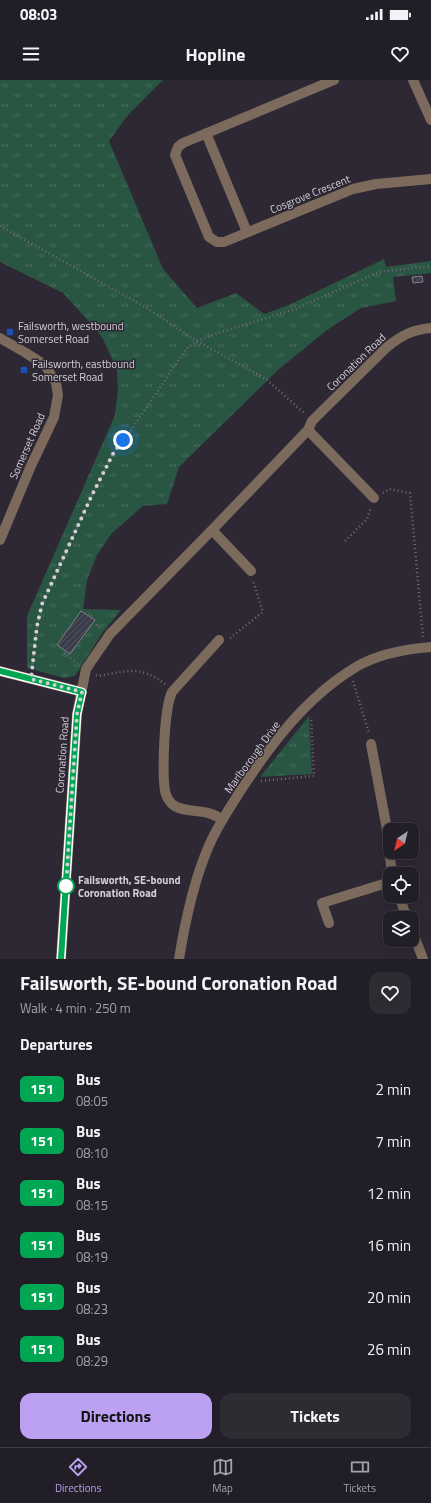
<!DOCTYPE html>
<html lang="en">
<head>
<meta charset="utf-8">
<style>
  body { margin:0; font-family:"Titillium Web",sans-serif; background:#2e2b33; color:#f1f3f6; height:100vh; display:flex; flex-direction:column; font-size:15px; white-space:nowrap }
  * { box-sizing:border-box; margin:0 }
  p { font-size:13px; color:#a2a2a7 }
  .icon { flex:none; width:22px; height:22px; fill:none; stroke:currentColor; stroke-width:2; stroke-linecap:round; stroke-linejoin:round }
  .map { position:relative; height:879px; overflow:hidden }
  .drawer { display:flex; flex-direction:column; background:#221e27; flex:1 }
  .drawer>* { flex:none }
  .badge { padding:0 8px; border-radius:6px; font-size:14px; line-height:26px }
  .needle { width:26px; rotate:215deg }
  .buttons { position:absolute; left:383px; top:743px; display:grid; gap:8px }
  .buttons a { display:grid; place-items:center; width:36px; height:36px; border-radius:8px; background:#221e27; box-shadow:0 2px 10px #0003,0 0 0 1px #3f3c44; font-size:20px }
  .you { position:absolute; width:20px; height:20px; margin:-10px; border:3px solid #fff; border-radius:50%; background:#1a73e8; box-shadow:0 0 0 6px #1a73e833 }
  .map>.badge { position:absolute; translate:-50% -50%; box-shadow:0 0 0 2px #fff }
  h2 { padding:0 20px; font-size:15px; line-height:36px }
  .round { display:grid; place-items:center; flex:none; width:42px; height:42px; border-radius:12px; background:#2e2b33 }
  .head { display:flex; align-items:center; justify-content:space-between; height:68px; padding:0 20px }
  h1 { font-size:19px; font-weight:700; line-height:30px }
  .primary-button { display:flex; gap:8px; margin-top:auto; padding:8px 20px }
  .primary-button a { flex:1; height:46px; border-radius:12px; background:#bca0f2; color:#111; font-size:16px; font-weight:700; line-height:46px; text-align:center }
  .primary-button a+a { background:#2e2b33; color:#f1f3f6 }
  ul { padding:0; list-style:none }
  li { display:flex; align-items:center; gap:12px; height:52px; padding:0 20px }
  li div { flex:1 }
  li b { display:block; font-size:15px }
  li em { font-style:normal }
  li .badge { min-width:44px; font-weight:700; text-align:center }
  .status { display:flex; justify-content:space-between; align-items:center; height:28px; padding:0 20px; background:#221e27; direction:ltr }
  .status svg { height:11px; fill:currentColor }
  header { display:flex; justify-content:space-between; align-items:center; height:52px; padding:0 20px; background:#221e27; font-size:18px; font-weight:700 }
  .tabs { display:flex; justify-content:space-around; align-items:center; height:56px; border-top:1px solid #3f3c44; background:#221e27; font-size:11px; color:#a2a2a7 }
  .tabs a { display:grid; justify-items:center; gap:2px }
  .tabs .active { color:#bca0f2 }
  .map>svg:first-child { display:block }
  .grass { fill:url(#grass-tufts) }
  .building { fill:url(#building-hatch); stroke:#7f808f }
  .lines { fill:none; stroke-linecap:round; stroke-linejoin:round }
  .path { stroke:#706b76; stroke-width:2.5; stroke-dasharray:1 3; stroke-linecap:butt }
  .minor { stroke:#7c6a5d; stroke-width:10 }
  .line-casing { stroke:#fff; stroke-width:9 }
  .line { stroke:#00a651; stroke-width:6 }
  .walk { stroke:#d3cfd7; stroke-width:4; stroke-dasharray:0 7.2 }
  .transit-dot { fill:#1a4fb4; stroke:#2e2834; stroke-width:1.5 }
  .stop-dot { fill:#fff; stroke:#00a651; stroke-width:2 }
  .labels { text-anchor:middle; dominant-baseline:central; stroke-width:3; stroke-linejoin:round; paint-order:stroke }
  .street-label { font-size:11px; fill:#d3cfd7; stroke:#2e2834 }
  .poi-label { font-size:11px; fill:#d3cfd7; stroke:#2e2834; text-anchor:start }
  .stop-label { font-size:11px; font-weight:bold; fill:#d3cfd7; stroke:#2e2834; text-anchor:start }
</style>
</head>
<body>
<div class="status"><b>08:03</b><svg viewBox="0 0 49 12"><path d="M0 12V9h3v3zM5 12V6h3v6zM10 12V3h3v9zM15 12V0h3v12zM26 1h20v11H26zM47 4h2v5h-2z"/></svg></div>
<header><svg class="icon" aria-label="menu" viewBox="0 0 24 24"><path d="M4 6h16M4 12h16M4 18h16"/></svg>Hopline<svg class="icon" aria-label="heart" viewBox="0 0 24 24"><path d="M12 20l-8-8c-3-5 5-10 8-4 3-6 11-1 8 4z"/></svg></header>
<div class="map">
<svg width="431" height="879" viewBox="0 0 431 879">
  <defs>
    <pattern id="grass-tufts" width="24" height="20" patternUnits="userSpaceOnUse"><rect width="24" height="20" fill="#295543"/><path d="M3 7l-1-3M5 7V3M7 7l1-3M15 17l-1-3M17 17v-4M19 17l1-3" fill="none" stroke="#476c5d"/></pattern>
    <pattern id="building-hatch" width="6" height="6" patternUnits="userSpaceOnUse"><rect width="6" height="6" fill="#3b3c49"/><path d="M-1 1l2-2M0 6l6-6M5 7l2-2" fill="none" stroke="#565762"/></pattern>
  </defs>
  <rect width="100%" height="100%" fill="#2e2834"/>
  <!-- grass -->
  <path class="grass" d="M 0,0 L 163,0 L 128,35 L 109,61 L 163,189 L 197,228 L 236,213 L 264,234 L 289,225 L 384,179 L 386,187 L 431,181 L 431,193 L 393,197 L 396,221 L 361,228 L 327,250 L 279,289 L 179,387 L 167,424 L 143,426 L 111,454 L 97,475 L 87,500 L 83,529 L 121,530 L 103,552 L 75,596 L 64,598 L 27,588 L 27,536 L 115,335 L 118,309 L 117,289 L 103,259 L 95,248 L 63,213 L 0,182 Z
    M 309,636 L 312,694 L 260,697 Z"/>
  <!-- building -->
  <path class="building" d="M 422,196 L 423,202 L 413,203 L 412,197 Z
    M 81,531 L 95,540 L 70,574 L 57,565 Z"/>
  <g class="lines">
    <!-- path -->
    <path class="path" d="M 0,146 L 142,225 L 197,261 L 266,299 L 305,334
      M 383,413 L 389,409 L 410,413 L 423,557
      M 345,461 L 367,439 L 371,428
      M 96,545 L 101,549
      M 230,558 L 263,532 L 253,501
      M 64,573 L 77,583
      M 32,588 L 37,546 L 43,524 L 92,415 L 114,372 L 132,349 L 186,269 L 197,261 L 221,252 L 295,229 L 379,192 L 431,186
      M 96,595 L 98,596 C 128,591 139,585 165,604
      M 353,601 L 369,653
      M 261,701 L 314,696 L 311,637"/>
    <!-- minor -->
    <path class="minor" d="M 334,0 L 183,63 L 178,67 L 175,75 L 209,157 L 217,162 L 224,162 L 353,109 L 376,104 L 431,99
      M 413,0 L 431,40
      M 206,53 L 247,152
      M 0,258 L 26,273 L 45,285 L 56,303 L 58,315 L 54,337 L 30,388 L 0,460
      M 308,350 L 374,418
      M 212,450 L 251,491
      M 219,560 L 172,612 C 164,629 162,691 165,711 C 166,716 168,720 172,724 C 181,732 197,730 208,733 C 213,734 218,737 222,739
      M 0,591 L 82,612
      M 371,664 L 386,744 L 392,794
      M 399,816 L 407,838
      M 329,843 L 322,823 L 390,802
      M 412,850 L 423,879
      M 61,879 L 77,634 L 86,589 L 110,554 L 212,450 L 308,350 L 312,341 L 387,267 C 402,255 412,250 431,248
      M 179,879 C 185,842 193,803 208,768 C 216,748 228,731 239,713 C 270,665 306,617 356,587 C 378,574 405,569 431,567"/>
  </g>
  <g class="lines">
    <defs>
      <path id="line" d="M 0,591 L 82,612 L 77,634 L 61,879"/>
    </defs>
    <!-- line casing -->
    <use href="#line" class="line-casing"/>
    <!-- line -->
    <use href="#line" class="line"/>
    <!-- walk -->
    <path class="walk" d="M 66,806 L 77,634 L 82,612 L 31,599 L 37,546 L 42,524 L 92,415 L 114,372 L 123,360"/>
  </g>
  <!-- markers -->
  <g class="transit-dot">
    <rect x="6" y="248" width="8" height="8" rx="2"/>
    <rect x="20" y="286" width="8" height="8" rx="2"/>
  </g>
  <circle class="stop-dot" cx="66" cy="806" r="8"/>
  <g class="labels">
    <!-- street labels -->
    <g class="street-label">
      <text transform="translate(310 114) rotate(-22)">Cosgrove Crescent</text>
      <text transform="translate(356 282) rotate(-44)">Coronation Road</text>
      <text transform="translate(27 366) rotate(-66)">Somerset Road</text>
      <text transform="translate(62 675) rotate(-86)">Coronation Road</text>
      <text transform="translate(252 677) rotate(-54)">Marlborough Drive</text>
    </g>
    <!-- poi labels -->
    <g class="poi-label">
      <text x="18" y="246">Failsworth, westbound<tspan x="18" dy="13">Somerset Road</tspan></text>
      <text x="32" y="284">Failsworth, eastbound<tspan x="32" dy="13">Somerset Road</tspan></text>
    </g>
    <!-- stop labels -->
    <g class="stop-label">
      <text x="78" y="800">Failsworth, SE-bound<tspan x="78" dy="13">Coronation Road</tspan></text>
    </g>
  </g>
</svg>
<div class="buttons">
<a><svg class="needle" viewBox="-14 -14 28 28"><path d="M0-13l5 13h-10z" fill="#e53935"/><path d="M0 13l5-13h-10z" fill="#a2a2a7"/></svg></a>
<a><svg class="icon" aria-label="locate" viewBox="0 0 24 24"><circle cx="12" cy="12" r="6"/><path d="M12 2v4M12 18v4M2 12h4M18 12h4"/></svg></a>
<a><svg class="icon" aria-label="layers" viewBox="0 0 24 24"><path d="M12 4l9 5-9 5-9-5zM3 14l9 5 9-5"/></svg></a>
</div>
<div class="you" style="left:123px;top:360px"></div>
</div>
<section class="drawer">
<div class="head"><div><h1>Failsworth, SE-bound Coronation Road</h1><p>Walk · 4 min · 250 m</p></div><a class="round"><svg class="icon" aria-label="heart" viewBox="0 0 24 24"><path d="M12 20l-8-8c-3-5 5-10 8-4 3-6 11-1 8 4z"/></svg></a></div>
<h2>Departures</h2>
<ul>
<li><span class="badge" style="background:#00a651;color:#fff">151</span><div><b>Bus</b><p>08:05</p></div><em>2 min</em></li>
<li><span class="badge" style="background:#00a651;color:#fff">151</span><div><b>Bus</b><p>08:10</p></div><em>7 min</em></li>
<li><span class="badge" style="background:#00a651;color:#fff">151</span><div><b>Bus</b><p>08:15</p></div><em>12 min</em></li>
<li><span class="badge" style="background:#00a651;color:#fff">151</span><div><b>Bus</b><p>08:19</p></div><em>16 min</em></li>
<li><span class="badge" style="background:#00a651;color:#fff">151</span><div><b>Bus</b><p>08:23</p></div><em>20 min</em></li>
<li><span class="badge" style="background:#00a651;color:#fff">151</span><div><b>Bus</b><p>08:29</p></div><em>26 min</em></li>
</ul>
<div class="primary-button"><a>Directions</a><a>Tickets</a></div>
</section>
<nav class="tabs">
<a class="active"><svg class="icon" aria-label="directions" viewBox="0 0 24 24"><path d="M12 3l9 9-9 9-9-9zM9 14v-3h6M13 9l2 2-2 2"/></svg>Directions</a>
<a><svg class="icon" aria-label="map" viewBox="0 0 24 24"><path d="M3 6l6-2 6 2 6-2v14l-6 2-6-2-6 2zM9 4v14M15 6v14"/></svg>Map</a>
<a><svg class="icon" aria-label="tickets" viewBox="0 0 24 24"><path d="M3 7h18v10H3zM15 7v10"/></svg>Tickets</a>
</nav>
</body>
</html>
